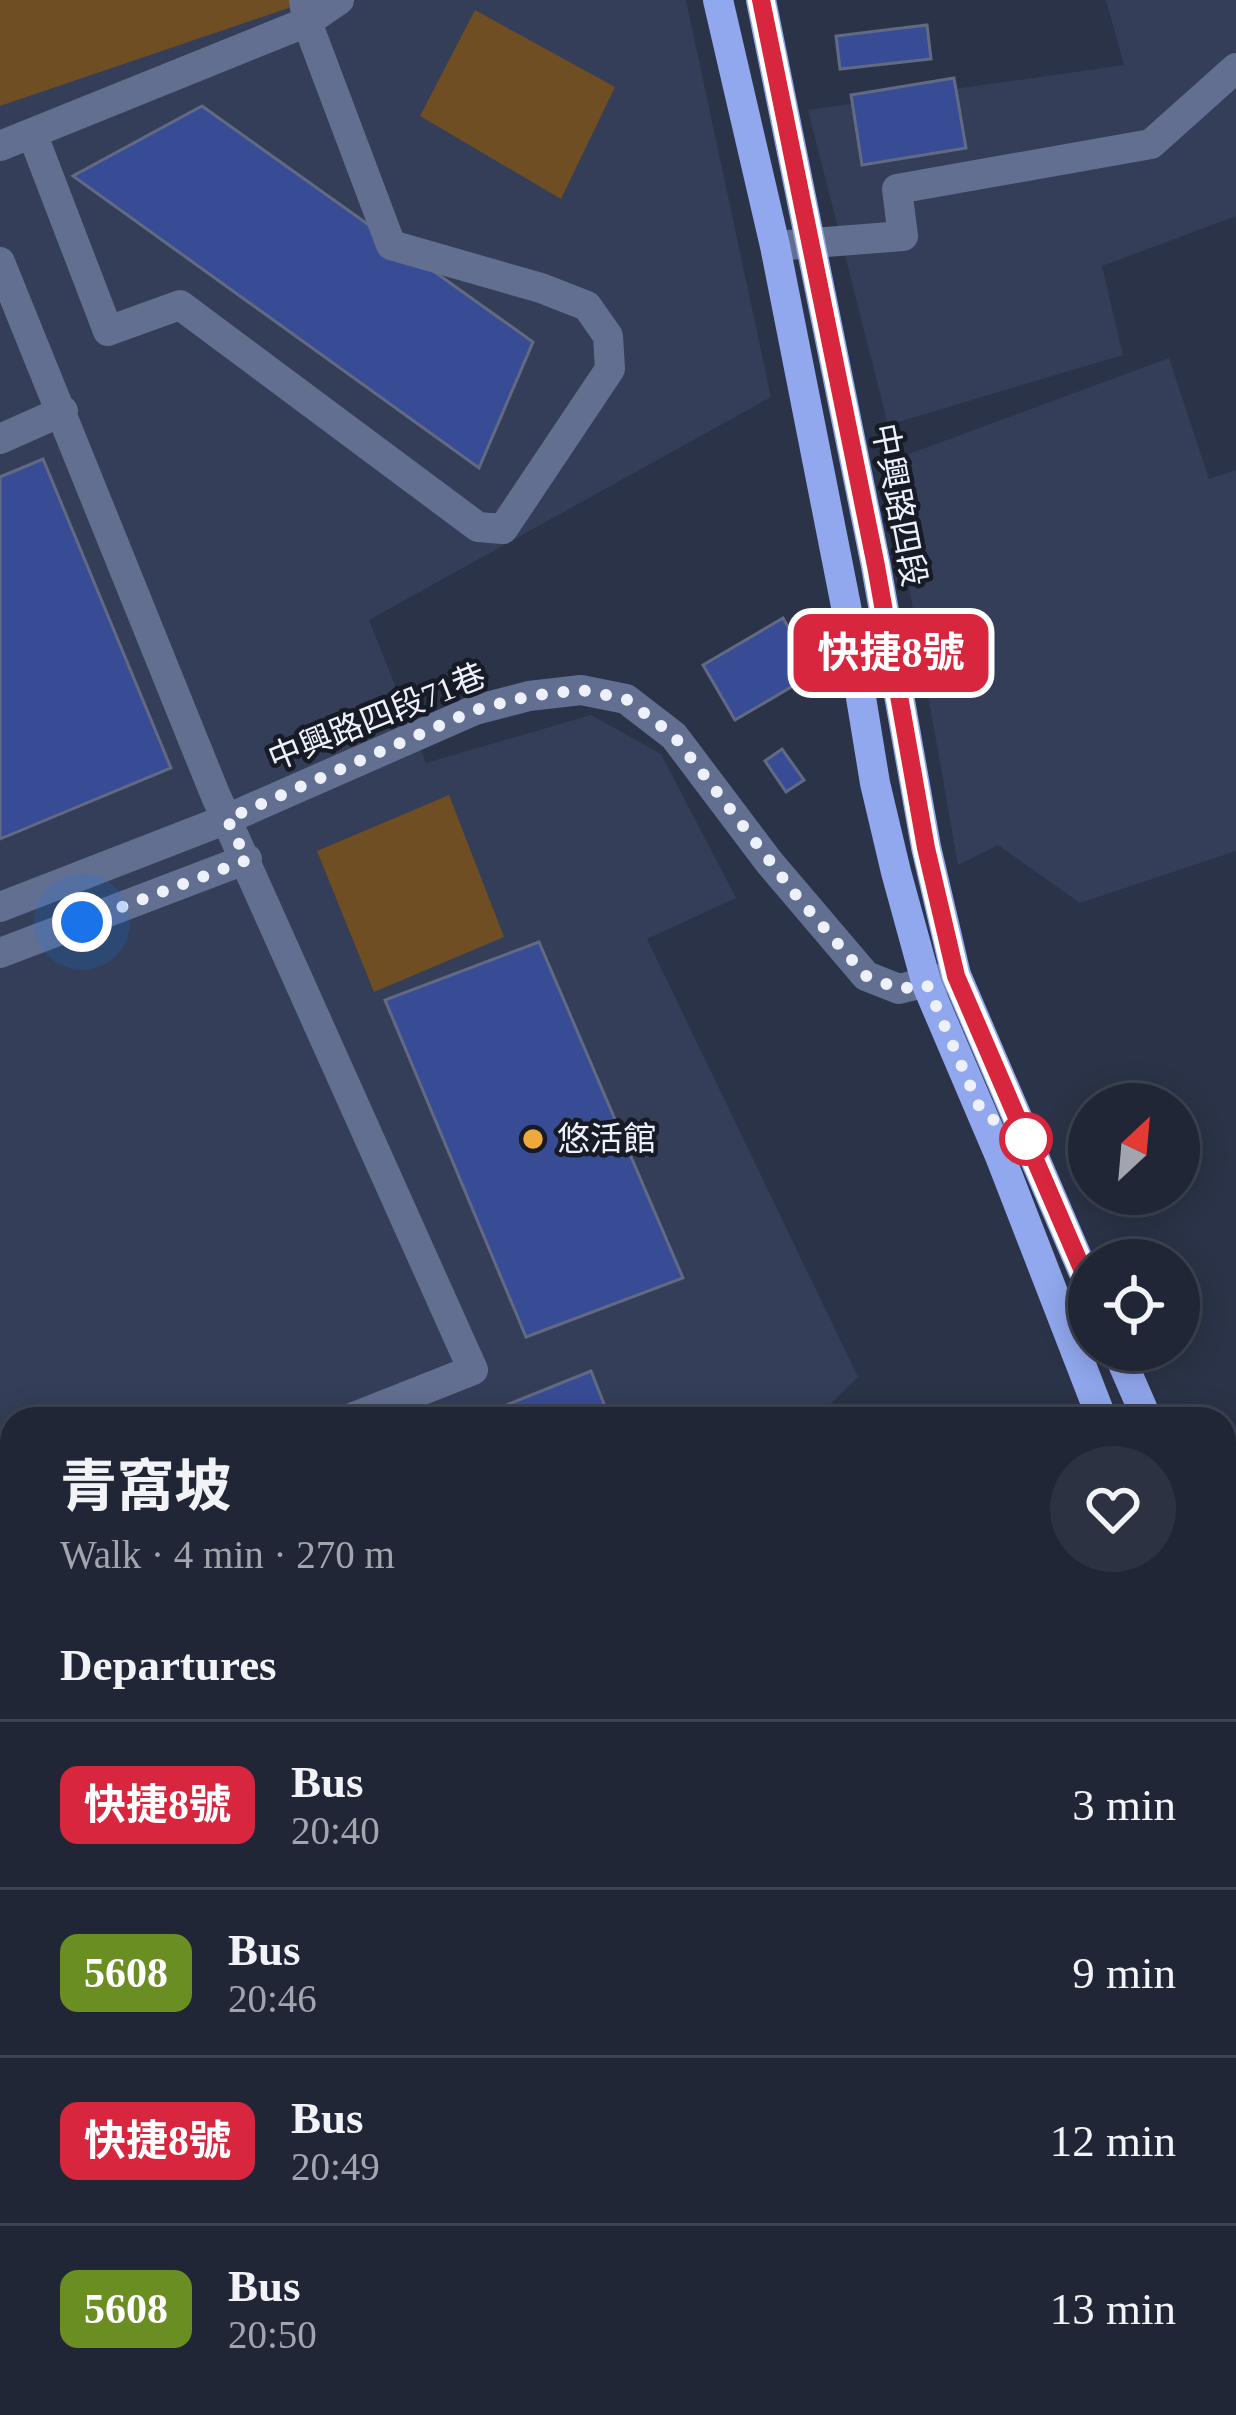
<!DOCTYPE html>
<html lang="en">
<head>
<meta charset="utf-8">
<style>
  body { margin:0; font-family:"Times New Roman","Noto Sans TC",serif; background:#2d3242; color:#f1f3f6; height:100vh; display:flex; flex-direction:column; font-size:45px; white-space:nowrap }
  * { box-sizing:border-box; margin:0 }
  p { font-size:39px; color:#a2a5ad }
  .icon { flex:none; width:66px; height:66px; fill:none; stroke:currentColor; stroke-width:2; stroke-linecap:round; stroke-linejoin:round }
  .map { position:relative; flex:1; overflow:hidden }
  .sheet { position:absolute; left:0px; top:1407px; width:1236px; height:1008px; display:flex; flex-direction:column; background:#202636; border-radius:36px 36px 0 0; box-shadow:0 6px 30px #0003,0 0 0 3px #3d4351 }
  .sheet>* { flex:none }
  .badge { padding:0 24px; border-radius:18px; font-size:42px; line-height:78px }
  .needle { width:78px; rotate:26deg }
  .tools { position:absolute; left:1068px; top:1083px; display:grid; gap:24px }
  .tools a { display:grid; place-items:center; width:132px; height:132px; border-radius:50%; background:#202636; box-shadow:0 6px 30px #0003,0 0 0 3px #3d4351; font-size:60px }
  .you { position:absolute; width:60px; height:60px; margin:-30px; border:9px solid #fff; border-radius:50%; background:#1a73e8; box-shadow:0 0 0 18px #1a73e833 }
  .map>.badge { position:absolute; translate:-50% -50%; box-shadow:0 0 0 6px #fff }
  h2 { padding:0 60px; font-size:45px; line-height:108px }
  .round { display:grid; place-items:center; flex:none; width:126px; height:126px; border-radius:63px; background:#2d3242 }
  .head { display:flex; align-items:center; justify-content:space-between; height:204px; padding:0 60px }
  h1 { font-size:57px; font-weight:700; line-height:90px }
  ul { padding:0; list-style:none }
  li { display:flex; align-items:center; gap:36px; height:168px; padding:0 60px; border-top:3px solid #3d4351 }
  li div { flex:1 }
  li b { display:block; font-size:45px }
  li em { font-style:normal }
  li .badge { min-width:132px; font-weight:700; text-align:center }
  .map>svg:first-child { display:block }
  .built { fill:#343e58 }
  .green { fill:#6e4e22 }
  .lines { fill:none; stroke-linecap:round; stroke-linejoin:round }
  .stream { stroke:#7a4f00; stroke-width:9 }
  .building { fill:#384c96; stroke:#616a82; stroke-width:3 }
  .minor { stroke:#636f91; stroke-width:30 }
  .major { stroke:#91a8ee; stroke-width:30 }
  .line-casing { stroke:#fff; stroke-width:27 }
  .line { stroke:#d7263d; stroke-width:18 }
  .walk { stroke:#edf1fc; stroke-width:12; stroke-dasharray:0 21.6 }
  .poi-dot { fill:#eea83c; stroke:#171b25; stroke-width:4.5 }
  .stop-dot { fill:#fff; stroke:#d7263d; stroke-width:6 }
  .labels { text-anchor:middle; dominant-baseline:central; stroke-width:9; stroke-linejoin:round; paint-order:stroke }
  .street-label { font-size:33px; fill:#edf1fc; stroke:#171b25 }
  .poi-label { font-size:33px; fill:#edf1fc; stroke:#171b25; text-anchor:start }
</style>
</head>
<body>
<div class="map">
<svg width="1236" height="2415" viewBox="0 0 1236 2415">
  <rect width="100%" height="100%" fill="#2b3348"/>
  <!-- built -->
  <path class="built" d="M 0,0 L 686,0 L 771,397 L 369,620 L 426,763 L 591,715 L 661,754 L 736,898 L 647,939 L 858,1377 L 815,1419 L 12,1419 L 12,1664 L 0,1663 Z
    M 1106,0 L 1236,0 L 1236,216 L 1102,266 L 1123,355 L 888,425 L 808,110 L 1124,65 Z
    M 1169,358 L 1209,479 L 1236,470 L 1236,851 L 1080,903 L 998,845 L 958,865 L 887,462 Z"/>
  <!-- green -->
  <path class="green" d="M 0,0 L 312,0 L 0,106 Z
    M 475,10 L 615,87 L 561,199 L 420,116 Z
    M 449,795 L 504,937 L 374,992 L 317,851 Z
    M 1224,1877 L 1236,1907 L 1236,2018 L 1224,2006 Z
    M 657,2403 L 786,2403 L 789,2415 L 668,2415 Z"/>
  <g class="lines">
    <!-- stream -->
    <path class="stream" d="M 1224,1533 L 1236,1531
      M 0,1687 L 12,1687
      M 735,2403 L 747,2415"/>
  </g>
  <!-- building -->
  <path class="building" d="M 927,25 L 931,59 L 840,69 L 836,36 Z
    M 954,78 L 966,148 L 862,165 L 851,95 Z
    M 202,106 L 533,342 L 479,468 L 73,176 Z
    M 43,459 L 171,768 L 0,839 L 0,477 Z
    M 783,618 L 815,673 L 735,720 L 703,665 Z
    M 782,749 L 804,780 L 786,792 L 765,761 Z
    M 539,942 L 683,1278 L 526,1337 L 385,1000 Z
    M 591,1371 L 610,1419 L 472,1419 Z"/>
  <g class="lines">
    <!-- minor -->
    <path class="minor" d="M 32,133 L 108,331 L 180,305 L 478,527 L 503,529 L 610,369 L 608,336 L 587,306 L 541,288 L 391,245 L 307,22 L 304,0
      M 0,146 L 307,22 L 339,0
      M 775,246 L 903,236 L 897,189 L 1151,144 L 1236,68
      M 0,262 L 215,794 L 473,1370 L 349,1419
      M 0,439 L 63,411
      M 0,907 L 227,819 L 475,710 L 529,696 L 581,690 L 626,699 L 674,736 L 769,862 L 866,976 L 899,989 L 956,975
      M 0,953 L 247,859
      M 0,1443 L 12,1474
      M 1224,2289 L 1236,2299
      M 921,2415 L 926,2403"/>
    <!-- major -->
    <path class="major" d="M 718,0 L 775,246 L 846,606 L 875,783 L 896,872 L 927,985 L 1000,1156 L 1102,1419
      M 761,0 L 876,566 L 926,847 L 956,975 L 1089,1285
      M 1117,1350 L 1147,1419
      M 1224,1598 L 1236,1626
      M 1224,1737 L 1236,1768"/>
  </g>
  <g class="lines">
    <defs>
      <path id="line" d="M 761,0 L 876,566 L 926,848 L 956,976 L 1089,1285"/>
    </defs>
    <!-- line casing -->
    <use href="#line" class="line-casing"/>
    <!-- line -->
    <use href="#line" class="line"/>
    <!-- walk -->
    <path class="walk" d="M 82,922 L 247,860 L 227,819 L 475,710 L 529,696 L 581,690 L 626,699 L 674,736 L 799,899 L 866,976 L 899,989 L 927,985 L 982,1113 L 1026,1139"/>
  </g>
  <!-- markers -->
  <circle class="poi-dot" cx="533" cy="1139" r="12"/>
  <circle class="stop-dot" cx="1026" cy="1139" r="24"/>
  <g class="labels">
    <!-- street labels -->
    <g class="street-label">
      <text transform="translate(899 505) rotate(79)">中興路四段</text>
      <text transform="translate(377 717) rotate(-22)">中興路四段71巷</text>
    </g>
    <!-- poi labels -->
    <g class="poi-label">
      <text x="557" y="1139">悠活館</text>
    </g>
  </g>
</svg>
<div class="tools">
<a><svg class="needle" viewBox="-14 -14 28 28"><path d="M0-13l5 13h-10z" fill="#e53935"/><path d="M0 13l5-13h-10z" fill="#a2a5ad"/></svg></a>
<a><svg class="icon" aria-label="locate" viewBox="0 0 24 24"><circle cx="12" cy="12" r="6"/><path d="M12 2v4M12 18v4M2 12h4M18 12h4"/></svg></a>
</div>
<div class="you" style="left:82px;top:922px"></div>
<b class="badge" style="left:891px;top:653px;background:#d7263d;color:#fff">快捷8號</b>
<section class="sheet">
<div class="head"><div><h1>青窩坡</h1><p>Walk · 4 min · 270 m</p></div><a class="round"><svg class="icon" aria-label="heart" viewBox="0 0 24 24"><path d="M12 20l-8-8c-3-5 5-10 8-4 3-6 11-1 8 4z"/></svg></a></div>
<h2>Departures</h2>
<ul>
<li><span class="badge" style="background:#d7263d;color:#fff">快捷8號</span><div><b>Bus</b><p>20:40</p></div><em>3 min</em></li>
<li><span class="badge" style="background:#6b8e23;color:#fff">5608</span><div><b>Bus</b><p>20:46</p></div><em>9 min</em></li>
<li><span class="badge" style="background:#d7263d;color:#fff">快捷8號</span><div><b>Bus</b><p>20:49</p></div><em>12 min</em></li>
<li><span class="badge" style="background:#6b8e23;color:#fff">5608</span><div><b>Bus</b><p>20:50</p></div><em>13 min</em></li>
</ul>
</section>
</div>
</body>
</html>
